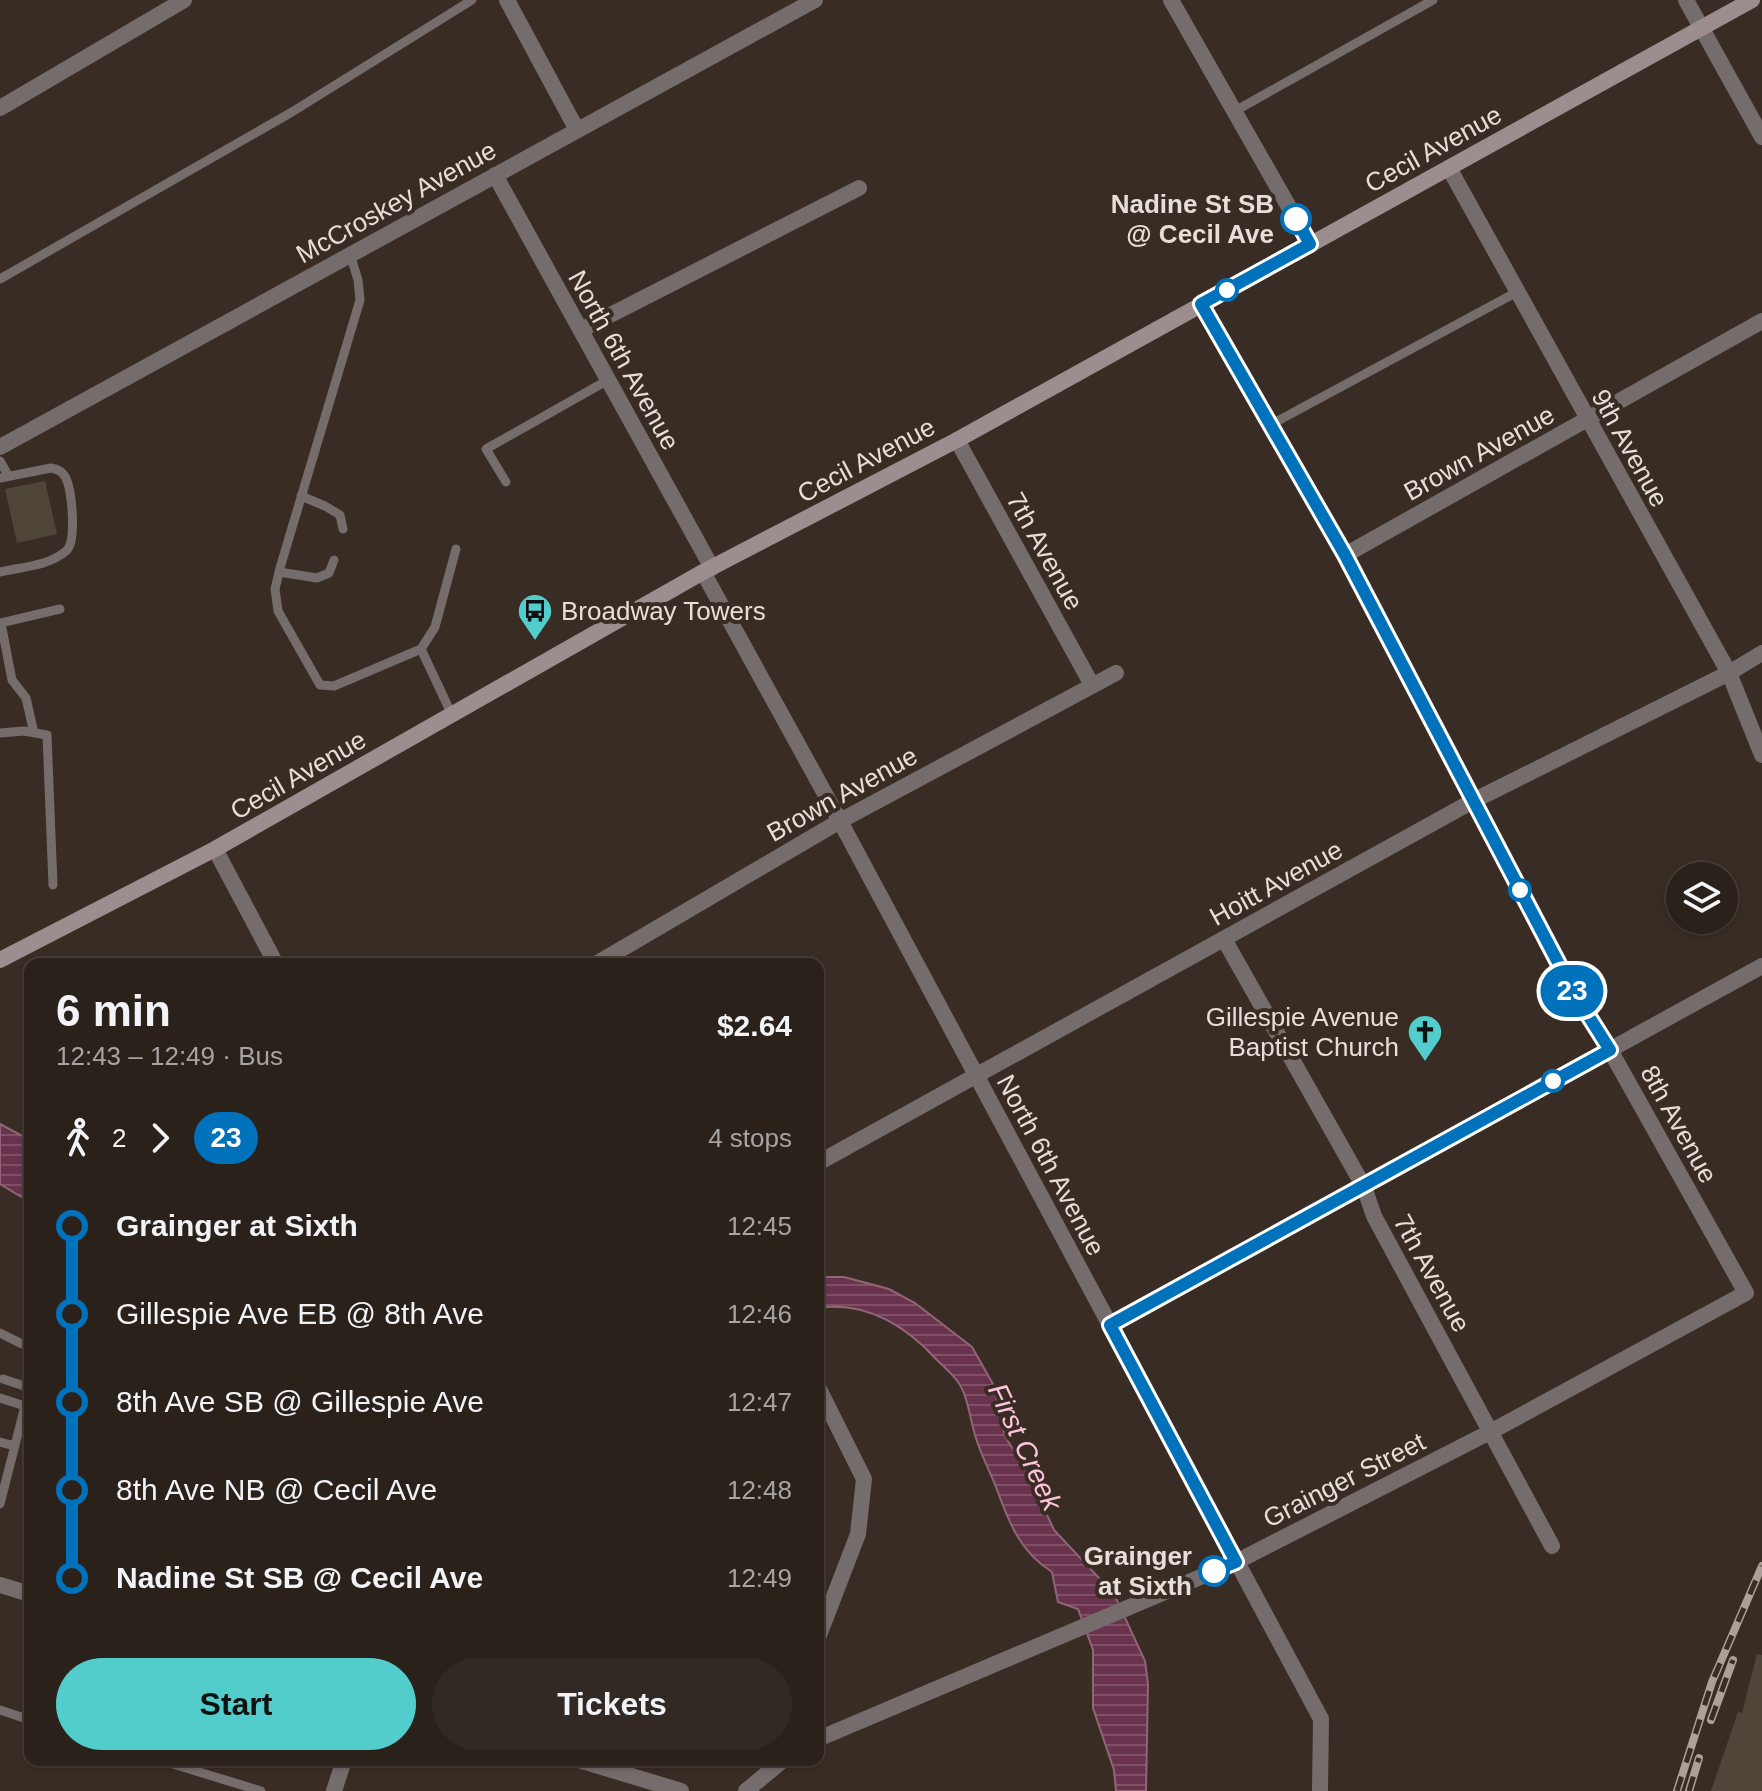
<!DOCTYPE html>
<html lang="en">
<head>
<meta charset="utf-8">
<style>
  body { margin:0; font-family:Arial,sans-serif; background:#332924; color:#f1f3f6; height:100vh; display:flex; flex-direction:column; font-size:30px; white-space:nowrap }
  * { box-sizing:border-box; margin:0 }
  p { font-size:26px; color:#a6a3a3 }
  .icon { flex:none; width:44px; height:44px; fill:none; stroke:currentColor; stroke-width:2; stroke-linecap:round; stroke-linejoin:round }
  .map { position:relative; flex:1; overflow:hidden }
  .side { position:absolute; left:24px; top:958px; width:800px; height:808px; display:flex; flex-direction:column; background:#2b211b; border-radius:16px; box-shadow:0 2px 6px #0004,0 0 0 2px #473e3a }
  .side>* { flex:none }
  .badge { padding:0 16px; border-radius:26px; font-size:28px; line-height:52px }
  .tools { position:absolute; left:1666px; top:862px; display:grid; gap:16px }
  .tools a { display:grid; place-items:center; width:72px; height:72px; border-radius:50%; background:#2b211b; box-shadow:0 2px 6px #0004,0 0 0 2px #473e3a; font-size:40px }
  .map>.badge { position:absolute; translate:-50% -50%; box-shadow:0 0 0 4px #fff }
  .legs { display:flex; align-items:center; gap:12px; height:88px; padding:0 32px; font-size:26px }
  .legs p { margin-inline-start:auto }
  .summary { display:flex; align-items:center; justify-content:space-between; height:136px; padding:0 32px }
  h1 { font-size:44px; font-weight:600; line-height:60px }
  .cta { display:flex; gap:16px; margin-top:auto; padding:16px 32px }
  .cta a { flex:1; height:92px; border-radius:48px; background:#52cdcc; color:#111; font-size:32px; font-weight:600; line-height:92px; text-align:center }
  .cta a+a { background:#332924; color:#f1f3f6 }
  ul { padding:0 32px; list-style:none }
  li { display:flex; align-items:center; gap:28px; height:88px; font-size:30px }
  li i { display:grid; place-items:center; width:12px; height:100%; margin:0 10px; background:currentColor }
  li i::after { content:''; width:20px; height:20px; margin:-10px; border:6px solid; border-radius:50%; background:#2b211b }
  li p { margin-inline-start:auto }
  li:first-child i { background:linear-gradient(#0000 50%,currentColor 0) }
  li:last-child i { background:linear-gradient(currentColor 50%,#0000 0) }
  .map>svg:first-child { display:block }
  .water { fill:url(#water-rules); stroke:#906677; stroke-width:2 }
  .building { fill:#4f4639 }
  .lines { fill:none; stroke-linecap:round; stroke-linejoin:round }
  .lane { stroke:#756c6c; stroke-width:9 }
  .street { stroke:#756c6c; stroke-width:16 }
  .secondary { stroke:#9c8e8e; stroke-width:16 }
  .rail-casing { stroke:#aba09a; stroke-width:8 }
  .rail { stroke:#392c24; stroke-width:5; stroke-dasharray:15; stroke-linecap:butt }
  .line-1-casing { stroke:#fff; stroke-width:18 }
  .line-1 { stroke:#0072bc; stroke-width:12 }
  .stop-1-dot { fill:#fff; stroke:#0072bc; stroke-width:4 }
  .labels { text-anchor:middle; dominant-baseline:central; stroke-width:8; stroke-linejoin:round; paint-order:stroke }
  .street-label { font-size:26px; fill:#e7ded9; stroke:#392c24 }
  .stop-label { font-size:26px; font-weight:bold; fill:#e7ded9; stroke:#392c24; text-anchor:end }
  .poi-label { font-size:26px; fill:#e7ded9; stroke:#392c24; text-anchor:start }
  .water-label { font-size:28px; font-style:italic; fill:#fdc5dc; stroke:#392c24 }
</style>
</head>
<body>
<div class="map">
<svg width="1762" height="1791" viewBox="0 0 1762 1791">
  <defs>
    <pattern id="water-rules" width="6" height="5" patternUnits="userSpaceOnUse" patternTransform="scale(2)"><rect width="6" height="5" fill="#6a334d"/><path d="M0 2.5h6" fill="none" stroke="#7f5066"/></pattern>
  </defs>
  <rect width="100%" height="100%" fill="#392c24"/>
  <!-- water -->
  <path class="water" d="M 0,1124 L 30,1140 L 30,1202 L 0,1184 Z
    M 818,1277 L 844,1277 L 889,1289 L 915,1303 L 972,1347 L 993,1384 L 1005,1436 L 1029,1476 L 1054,1530 L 1114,1594 L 1145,1661 L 1148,1684 L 1146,1791 L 1116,1791 L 1114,1770 L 1093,1708 L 1093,1650 L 1078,1609 L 1058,1602 L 1052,1572 C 1019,1551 1009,1522 996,1487 C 989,1469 980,1453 975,1435 C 970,1419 968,1396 958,1382 C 953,1374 944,1367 937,1360 C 906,1326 866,1301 818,1308 Z"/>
  <!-- building -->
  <path class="building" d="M 45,481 L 57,534 L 17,543 L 5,489 Z
    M 1757,1654 L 1762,1655 L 1762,1791 L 1711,1791 L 1738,1712 L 1742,1713 Z"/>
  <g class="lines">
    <!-- lane -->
    <path class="lane" d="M 1235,111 L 1433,0
      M 350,254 L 358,280 L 360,300 L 280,568 L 275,589 L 278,611 L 320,685 L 334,686 L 421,649 L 452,715
      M 0,279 L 292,112 L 472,0
      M 1270,425 L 1517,292
      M 0,461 L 8,475
      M 0,478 L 51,468 C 57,469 63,472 66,478 C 72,492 77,542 66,551 C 49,566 21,567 0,572
      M 506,482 L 486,449 L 608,380
      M 301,496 L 325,506 L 340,515 L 343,529
      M 279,572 L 317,578 L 329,573 L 334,560
      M 0,623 L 60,609
      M 1,623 L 12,680 L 26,698 L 34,733
      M 421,649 L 435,627 L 456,549
      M 0,733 L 24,731 L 47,735 L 53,885
      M 0,1333 L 30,1348
      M 3,1379 L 30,1388
      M 0,1398 L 25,1406 L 0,1504
      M 0,1442 L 15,1446
      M 0,1710 L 30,1720
      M 160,1760 L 261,1791"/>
    <!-- street -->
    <path class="street" d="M 507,0 L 577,130
      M 1171,0 L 1310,244
      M 1686,0 L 1762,137
      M 0,108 L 184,0
      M 1449,168 L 1729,673 L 1762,755
      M 495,175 L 712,568
      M 581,330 L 859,188
      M 957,440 L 1092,685
      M 0,447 L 815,0
      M 1345,555 L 1762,321
      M 703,572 L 840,821 L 1321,1719 L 1320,1791
      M 215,849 L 276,964
      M 1224,939 L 1364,1187 L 1374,1216 L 1552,1546
      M 596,964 L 840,821 L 1116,673
      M 818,1163 L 1473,801 L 1729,673 L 1762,653
      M 1110,1325 L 1762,966
      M 818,1387 L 864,1479 L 858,1534 L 818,1638
      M 0,1585 L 30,1594
      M 818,1739 L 1236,1562 L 1492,1431 L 1746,1293 L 1610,1050 L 1574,993 L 1345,555 L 1201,304
      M 579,1760 L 681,1791
      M 334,1791 L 344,1760
      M 746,1791 L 783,1760"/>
    <!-- secondary -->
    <path class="secondary" d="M 0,960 L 215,849 L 703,572 L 957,440 L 1752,0"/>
    <defs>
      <path id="rail" d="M 1711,1720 L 1733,1660
        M 1677,1791 L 1712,1682 L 1762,1566
        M 1689,1791 L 1699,1758"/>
    </defs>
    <!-- rail casing -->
    <use href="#rail" class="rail-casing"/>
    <!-- rail -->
    <use href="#rail" class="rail"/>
  </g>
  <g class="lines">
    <defs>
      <path id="line-1" d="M 1214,1571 L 1236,1562 L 1110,1325 L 1610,1050 L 1574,993 L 1345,555 L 1201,304 L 1310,244 L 1296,219"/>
    </defs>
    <!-- line-1 casing -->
    <use href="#line-1" class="line-1-casing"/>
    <!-- line-1 -->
    <use href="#line-1" class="line-1"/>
  </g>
  <!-- icons -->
  <defs>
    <symbol id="bus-pin" viewBox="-11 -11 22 30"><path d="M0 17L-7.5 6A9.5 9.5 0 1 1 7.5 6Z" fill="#52cdcc" stroke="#392c24"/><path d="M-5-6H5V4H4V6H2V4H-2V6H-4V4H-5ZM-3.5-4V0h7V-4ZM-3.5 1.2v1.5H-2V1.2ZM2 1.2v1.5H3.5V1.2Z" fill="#111"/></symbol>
    <symbol id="church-pin" viewBox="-11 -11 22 30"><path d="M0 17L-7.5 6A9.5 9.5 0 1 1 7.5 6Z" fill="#52cdcc" stroke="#392c24"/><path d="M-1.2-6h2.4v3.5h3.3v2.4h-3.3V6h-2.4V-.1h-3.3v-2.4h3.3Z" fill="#111"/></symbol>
  </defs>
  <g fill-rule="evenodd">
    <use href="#bus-pin" x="515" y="591" width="40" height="54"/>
    <use href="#church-pin" x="1405" y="1012" width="40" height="54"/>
  </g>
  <!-- markers -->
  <g class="stop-1-dot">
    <circle cx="1296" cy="219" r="14"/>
    <circle cx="1227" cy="290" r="10"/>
    <circle cx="1520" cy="890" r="10"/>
    <circle cx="1553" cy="1081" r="10"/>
    <circle cx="1214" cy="1571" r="14"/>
  </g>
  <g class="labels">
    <!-- street labels -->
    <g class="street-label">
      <text transform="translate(1433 149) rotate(-29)">Cecil Avenue</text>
      <text transform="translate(396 202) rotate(-29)">McCroskey Avenue</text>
      <text transform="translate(624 360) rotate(61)">North 6th Avenue</text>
      <text transform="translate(1630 448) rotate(61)">9th Avenue</text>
      <text transform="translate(1479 453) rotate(-29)">Brown Avenue</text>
      <text transform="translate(866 460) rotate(-28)">Cecil Avenue</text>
      <text transform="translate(1045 551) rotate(61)">7th Avenue</text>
      <text transform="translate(298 775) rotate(-30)">Cecil Avenue</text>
      <text transform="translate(842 794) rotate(-29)">Brown Avenue</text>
      <text transform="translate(1276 883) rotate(-29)">Hoitt Avenue</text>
      <text transform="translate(1679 1124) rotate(61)">8th Avenue</text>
      <text transform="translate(1051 1165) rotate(62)">North 6th Avenue</text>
      <text transform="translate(1432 1273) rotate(61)">7th Avenue</text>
      <text transform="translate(1344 1480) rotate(-27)">Grainger Street</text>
    </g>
    <!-- stop labels -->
    <g class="stop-label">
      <text x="1274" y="204">Nadine St SB<tspan x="1274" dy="30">@ Cecil Ave</tspan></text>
      <text x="1192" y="1556">Grainger<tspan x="1192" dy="30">at Sixth</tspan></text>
    </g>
    <!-- poi labels -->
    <g class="poi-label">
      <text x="561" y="611">Broadway Towers</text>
      <text x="1399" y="1017" text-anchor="end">Gillespie Avenue<tspan x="1399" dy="30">Baptist Church</tspan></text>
    </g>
    <!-- water labels -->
    <g class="water-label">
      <text transform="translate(1025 1447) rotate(65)">First Creek</text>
    </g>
  </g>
</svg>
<div class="tools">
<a><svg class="icon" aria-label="layers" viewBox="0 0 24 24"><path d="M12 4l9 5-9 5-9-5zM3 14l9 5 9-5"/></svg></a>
</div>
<b class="badge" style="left:1572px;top:991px;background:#0072bc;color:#fff">23</b>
<section class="side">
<div class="summary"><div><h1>6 min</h1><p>12:43 – 12:49 · Bus</p></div><b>$2.64</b></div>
<div class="legs"><svg class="icon" aria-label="walk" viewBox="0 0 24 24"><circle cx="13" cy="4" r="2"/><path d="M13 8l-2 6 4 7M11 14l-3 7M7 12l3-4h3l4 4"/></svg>2<svg class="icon" aria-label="forward" viewBox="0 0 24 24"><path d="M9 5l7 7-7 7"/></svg><b class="badge" style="background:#0072bc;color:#fff">23</b><p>4 stops</p></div>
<ul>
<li><i style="color:#0072bc"></i><b>Grainger at Sixth</b><p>12:45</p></li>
<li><i style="color:#0072bc"></i><span>Gillespie Ave EB @ 8th Ave</span><p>12:46</p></li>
<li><i style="color:#0072bc"></i><span>8th Ave SB @ Gillespie Ave</span><p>12:47</p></li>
<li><i style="color:#0072bc"></i><span>8th Ave NB @ Cecil Ave</span><p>12:48</p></li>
<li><i style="color:#0072bc"></i><b>Nadine St SB @ Cecil Ave</b><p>12:49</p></li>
</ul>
<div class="cta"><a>Start</a><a>Tickets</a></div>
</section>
</div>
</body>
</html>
